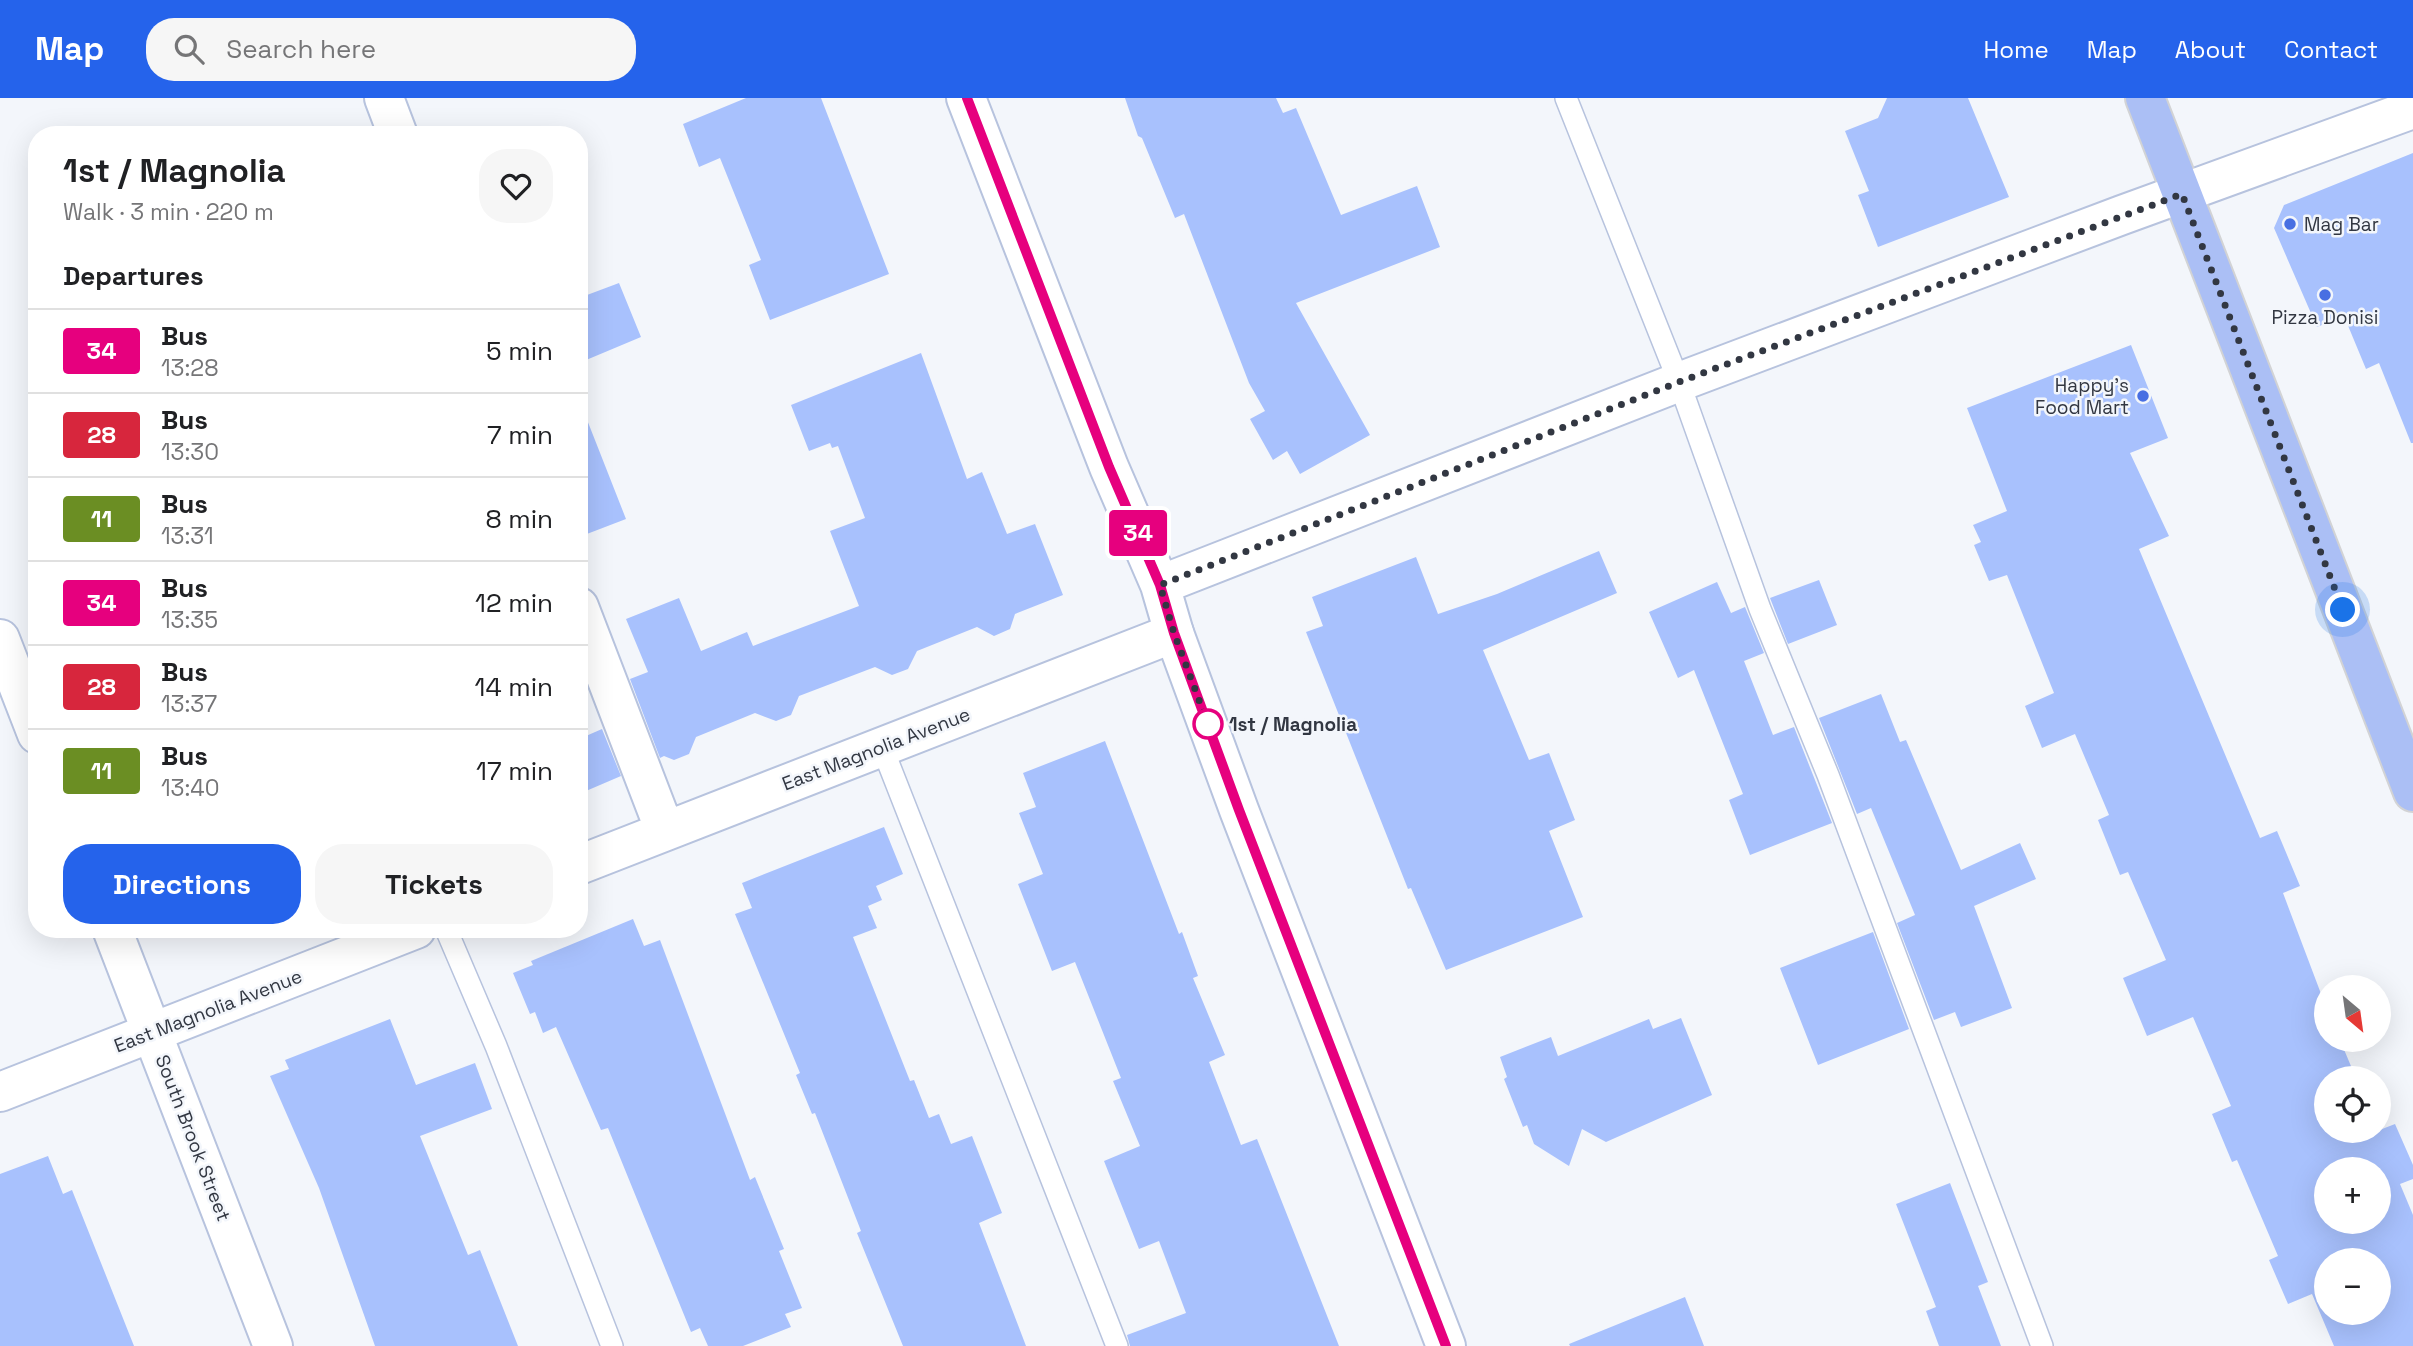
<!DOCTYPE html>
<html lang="en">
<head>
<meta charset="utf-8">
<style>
  body { margin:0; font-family:"Space Grotesk",sans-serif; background:#f6f6f6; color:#202124; height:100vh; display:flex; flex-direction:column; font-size:26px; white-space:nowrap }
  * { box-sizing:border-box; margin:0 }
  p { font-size:23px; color:#757577 }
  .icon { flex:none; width:38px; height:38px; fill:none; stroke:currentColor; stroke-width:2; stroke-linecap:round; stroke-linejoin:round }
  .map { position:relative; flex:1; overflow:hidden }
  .sheet { position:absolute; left:28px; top:28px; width:560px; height:812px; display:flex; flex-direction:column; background:#fff; border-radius:28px; box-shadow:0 7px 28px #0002 }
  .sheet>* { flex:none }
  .badge { padding:0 14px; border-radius:5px; font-size:24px; line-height:46px }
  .needle { width:46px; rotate:151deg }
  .buttons { position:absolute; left:2314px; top:877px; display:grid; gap:14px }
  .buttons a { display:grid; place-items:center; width:77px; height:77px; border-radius:50%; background:#fff; box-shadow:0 7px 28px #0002; font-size:35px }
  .you { position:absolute; width:35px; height:35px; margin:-18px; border:5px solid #fff; border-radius:50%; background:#1a73e8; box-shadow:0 0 0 10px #1a73e833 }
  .map>.badge { position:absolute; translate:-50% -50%; box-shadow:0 0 0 4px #fff }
  h2 { padding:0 35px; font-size:26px; line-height:63px }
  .round { display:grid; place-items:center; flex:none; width:74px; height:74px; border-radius:28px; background:#f6f6f6 }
  .overview { display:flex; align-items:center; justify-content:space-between; height:119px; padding:0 35px }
  h1 { font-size:33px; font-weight:700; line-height:52px }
  .cta { display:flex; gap:14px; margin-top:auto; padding:14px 35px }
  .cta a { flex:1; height:80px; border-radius:28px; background:#2563eb; color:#fff; font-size:28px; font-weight:700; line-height:80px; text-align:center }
  .cta a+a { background:#f6f6f6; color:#202124 }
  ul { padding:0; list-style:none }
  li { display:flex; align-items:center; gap:21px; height:84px; padding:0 35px; border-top:2px solid #e0e0e0 }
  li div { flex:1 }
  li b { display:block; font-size:26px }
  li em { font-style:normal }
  li .badge { min-width:77px; font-weight:700; text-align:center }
  header { display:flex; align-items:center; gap:42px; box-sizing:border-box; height:98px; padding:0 35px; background:#2563eb; color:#fff }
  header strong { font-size:33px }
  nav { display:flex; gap:38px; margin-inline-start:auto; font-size:24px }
  .search { width:490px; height:63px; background:#f6f6f6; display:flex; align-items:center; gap:18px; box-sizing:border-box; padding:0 24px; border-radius:28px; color:#757577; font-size:26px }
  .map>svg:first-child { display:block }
  .building { fill:#a8c1fd; fill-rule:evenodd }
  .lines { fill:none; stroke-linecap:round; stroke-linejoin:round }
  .service-casing { stroke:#b7c3de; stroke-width:24 }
  .minor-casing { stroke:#b7c3de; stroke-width:42 }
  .tertiary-casing { stroke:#b7c3de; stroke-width:42 }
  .primary-casing { stroke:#d2d3d5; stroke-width:42 }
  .service { stroke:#fff; stroke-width:21 }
  .minor { stroke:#fff; stroke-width:38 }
  .tertiary { stroke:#fff; stroke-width:38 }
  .primary { stroke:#abbff5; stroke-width:38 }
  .line-casing { stroke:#fff; stroke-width:16 }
  .line { stroke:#e6007e; stroke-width:10 }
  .walk { stroke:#323742; stroke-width:7; stroke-dasharray:0 12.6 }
  .poi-dot { fill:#486fe2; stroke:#f3f6fb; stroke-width:2.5 }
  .stop-dot { fill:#fff; stroke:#e6007e; stroke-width:3.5 }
  .labels { text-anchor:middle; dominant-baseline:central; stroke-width:5; stroke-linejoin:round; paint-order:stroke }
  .poi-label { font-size:19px; fill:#323742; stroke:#f3f6fb; text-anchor:start }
  .stop-label { font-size:19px; font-weight:bold; fill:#323742; stroke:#f3f6fb; text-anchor:start }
  .street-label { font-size:19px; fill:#323742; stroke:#f3f6fb }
</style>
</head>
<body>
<header>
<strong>Map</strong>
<div class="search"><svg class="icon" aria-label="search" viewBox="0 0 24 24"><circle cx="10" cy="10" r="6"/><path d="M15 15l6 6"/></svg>Search here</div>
<nav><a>Home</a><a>Map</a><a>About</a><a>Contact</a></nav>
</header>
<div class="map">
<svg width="2413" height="1248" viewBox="0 0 2413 1248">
  <rect width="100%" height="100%" fill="#f3f6fb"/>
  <!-- building -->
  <path class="building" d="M 746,0 L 821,0 L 889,176 L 770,222 L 749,167 L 761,162 L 720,60 L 699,69 L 683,26 Z
    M 1125,0 L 1276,0 L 1283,15 L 1296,10 L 1341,117 L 1417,88 L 1440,149 L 1296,205 L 1370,337 L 1300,376 L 1287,353 L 1273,362 L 1250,321 L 1265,313 L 1249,285 L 1184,116 L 1175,120 L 1142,40 L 1138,38 Z
    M 1887,0 L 1968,0 L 2009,99 L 1878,149 L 1858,97 L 1869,93 L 1845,33 L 1878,20 Z
    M 2413,55 L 2413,345 L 2411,345 L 2379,265 L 2366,271 L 2344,218 L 2317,229 L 2274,130 L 2284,107 Z
    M 619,185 L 641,239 L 579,265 L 579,200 Z
    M 2131,247 L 2168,340 L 2130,355 L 2169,438 L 2139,451 L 2260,740 L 2277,733 L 2300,788 L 2283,795 L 2326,909 L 2326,942 L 2340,942 L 2356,980 L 2326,980 L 2326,1032 L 2377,1033 L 2395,1026 L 2413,1067 L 2413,1081 L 2400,1086 L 2413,1117 L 2413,1248 L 2334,1248 L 2312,1196 L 2288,1206 L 2269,1162 L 2278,1158 L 2237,1062 L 2232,1064 L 2212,1016 L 2231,1008 L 2193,919 L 2147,938 L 2123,880 L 2166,862 L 2128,774 L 2120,777 L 2098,722 L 2109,717 L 2075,636 L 2042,650 L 2025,608 L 2054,595 L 2007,477 L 1989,483 L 1974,447 L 1981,444 L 1973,427 L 2007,413 L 1967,310 ZM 2326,1071 L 2378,1071 L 2378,1124 L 2326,1124 ZM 2326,1162 L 2378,1162 L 2378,1214 L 2326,1214 Z
    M 921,255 L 967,381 L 982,374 L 1007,436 L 1035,426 L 1063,497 L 1015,516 L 1010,531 L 994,538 L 977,529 L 917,553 L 908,571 L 892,577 L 875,569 L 799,598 L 791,617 L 776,623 L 755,615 L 696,639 L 689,656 L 674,662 L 664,658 L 660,660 L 630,581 L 648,574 L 626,521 L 679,500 L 701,553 L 747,534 L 753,548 L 859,508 L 830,433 L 865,420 L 838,348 L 832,350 L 830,345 L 809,353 L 791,307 Z
    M 579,309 L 582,309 L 626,421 L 579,439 Z
    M 1599,453 L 1617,495 L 1483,552 L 1529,662 L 1549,655 L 1575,722 L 1549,733 L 1583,819 L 1446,872 L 1411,790 L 1408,791 L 1306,534 L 1323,528 L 1312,499 L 1416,459 L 1438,516 L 1497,496 Z
    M 1819,482 L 1837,527 L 1788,546 L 1770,500 Z
    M 1717,484 L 1731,515 L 1745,509 L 1764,555 L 1744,563 L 1773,637 L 1794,629 L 1832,725 L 1750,757 L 1729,702 L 1743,696 L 1694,572 L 1678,580 L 1649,514 Z
    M 1881,596 L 1900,644 L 1906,642 L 1961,772 L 2020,745 L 2036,781 L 1974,808 L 2012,910 L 1961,929 L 1955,914 L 1934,922 L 1897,825 L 1915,817 L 1871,710 L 1857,716 L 1819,620 Z
    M 602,631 L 621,678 L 579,696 L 579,641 Z
    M 1105,643 L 1179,836 L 1182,834 L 1198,878 L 1193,880 L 1225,957 L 1209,964 L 1241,1047 L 1257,1041 L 1339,1248 L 1130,1248 L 1127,1237 L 1186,1215 L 1159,1143 L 1139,1151 L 1104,1063 L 1140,1048 L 1113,983 L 1121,980 L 1075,864 L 1052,873 L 1018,786 L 1043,776 L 1019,715 L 1036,709 L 1023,675 Z
    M 884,729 L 903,776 L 876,788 L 882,802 L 868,808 L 877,830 L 853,839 L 910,983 L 914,982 L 929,1020 L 939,1016 L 951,1046 L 972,1038 L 1002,1115 L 979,1125 L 1026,1248 L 903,1248 L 857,1135 L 861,1133 L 815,1015 L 812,1016 L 796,977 L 800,975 L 735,816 L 752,810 L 742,785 Z
    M 633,821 L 644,848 L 660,842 L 750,1082 L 755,1079 L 784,1151 L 779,1153 L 802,1210 L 785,1216 L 791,1229 L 743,1248 L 708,1248 L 700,1230 L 691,1234 L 608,1030 L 601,1032 L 556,929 L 543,935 L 535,914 L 530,916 L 513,875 L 533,867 L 531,863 Z
    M 1873,834 L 1909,931 L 1818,967 L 1780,870 Z
    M 1681,920 L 1712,997 L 1606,1044 L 1582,1031 L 1569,1068 L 1534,1046 L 1527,1027 L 1523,1029 L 1504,981 L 1507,979 L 1500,959 L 1551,939 L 1558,958 L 1649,921 L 1653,931 Z
    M 390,921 L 416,987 L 475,965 L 492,1011 L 420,1038 L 468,1157 L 480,1152 L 518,1248 L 375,1248 L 319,1090 L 270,978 L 289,971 L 285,962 Z
    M 48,1058 L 63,1096 L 72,1092 L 134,1248 L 0,1248 L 0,1076 Z
    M 1950,1085 L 1988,1184 L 1978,1188 L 2001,1248 L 1939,1248 L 1926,1213 L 1936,1209 L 1896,1106 Z
    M 1685,1199 L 1704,1248 L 1570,1248 L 1569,1246 Z"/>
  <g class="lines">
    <defs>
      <path id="service" d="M 1566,0 L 1679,284 L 1760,511 L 1828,677 L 2042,1248
        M 882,649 L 1117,1248
        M 446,831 L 496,948 L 612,1248"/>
      <path id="minor" d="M 384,0 L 398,37
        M 579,509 L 665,733
        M 579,767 L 1174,535
        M 0,994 L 416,831"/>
      <path id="tertiary" d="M 966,0 L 1109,369 L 1160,487 L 1174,535 L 1239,712 L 1446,1248
        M 1160,487 L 1679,284 L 2122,117 L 2413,11
        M 0,541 L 37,636
        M 112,831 L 273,1248"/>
      <path id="primary" d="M 2145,0 L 2413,694"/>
    </defs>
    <!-- service casing -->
    <use href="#service" class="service-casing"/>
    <!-- minor casing -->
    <use href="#minor" class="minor-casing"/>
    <!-- tertiary casing -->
    <use href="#tertiary" class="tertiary-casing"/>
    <!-- primary casing -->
    <use href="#primary" class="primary-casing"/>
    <!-- service -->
    <use href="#service" class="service"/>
    <!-- minor -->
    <use href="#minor" class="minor"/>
    <!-- tertiary -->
    <use href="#tertiary" class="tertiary"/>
    <!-- primary -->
    <use href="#primary" class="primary"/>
  </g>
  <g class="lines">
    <defs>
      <path id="line" d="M 967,0 L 1109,369 L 1160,487 L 1174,535 L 1239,712 L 1446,1248"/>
    </defs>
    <!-- line casing -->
    <use href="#line" class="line-casing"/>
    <!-- line -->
    <use href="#line" class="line"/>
    <!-- walk -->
    <path class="walk" d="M 1208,626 L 1174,535 L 1160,487 L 1679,284 L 2182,96 L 2343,512"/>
  </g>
  <!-- markers -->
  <g class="poi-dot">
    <circle cx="2290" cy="126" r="7"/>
    <circle cx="2325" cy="197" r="7"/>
    <circle cx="2143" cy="298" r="7"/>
  </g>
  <circle class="stop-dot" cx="1208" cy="626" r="14"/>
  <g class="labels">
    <!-- poi labels -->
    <g class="poi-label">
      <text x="2304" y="126">Mag Bar</text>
      <text x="2325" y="219" text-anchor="middle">Pizza Donisi</text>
      <text x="2129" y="287" text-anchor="end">Happy's<tspan x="2129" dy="22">Food Mart</tspan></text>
    </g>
    <!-- stop labels -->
    <g class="stop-label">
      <text x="1229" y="626">1st / Magnolia</text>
    </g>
    <!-- street labels -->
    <g class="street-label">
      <text transform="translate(876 651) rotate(-21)">East Magnolia Avenue</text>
      <text transform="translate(208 913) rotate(-21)">East Magnolia Avenue</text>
      <text transform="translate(193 1040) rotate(69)">South Brook Street</text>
    </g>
  </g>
</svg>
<div class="buttons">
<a><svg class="needle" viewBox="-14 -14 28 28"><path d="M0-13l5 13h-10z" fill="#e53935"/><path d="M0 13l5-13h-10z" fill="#757577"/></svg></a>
<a><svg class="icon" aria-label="locate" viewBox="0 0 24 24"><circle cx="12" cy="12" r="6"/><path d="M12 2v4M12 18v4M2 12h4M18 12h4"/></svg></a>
<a>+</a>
<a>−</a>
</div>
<div class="you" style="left:2343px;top:512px"></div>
<b class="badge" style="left:1138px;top:435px;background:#e6007e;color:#fff">34</b>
<section class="sheet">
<div class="overview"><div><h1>1st / Magnolia</h1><p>Walk · 3 min · 220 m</p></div><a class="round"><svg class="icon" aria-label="heart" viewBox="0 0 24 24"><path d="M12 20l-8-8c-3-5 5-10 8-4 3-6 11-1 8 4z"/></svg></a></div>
<h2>Departures</h2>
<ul>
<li><span class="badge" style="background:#e6007e;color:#fff">34</span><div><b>Bus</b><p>13:28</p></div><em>5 min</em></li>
<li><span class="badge" style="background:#d7263d;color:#fff">28</span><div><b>Bus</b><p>13:30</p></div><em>7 min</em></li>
<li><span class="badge" style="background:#6b8e23;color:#fff">11</span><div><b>Bus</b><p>13:31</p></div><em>8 min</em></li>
<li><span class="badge" style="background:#e6007e;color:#fff">34</span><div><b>Bus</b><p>13:35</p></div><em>12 min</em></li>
<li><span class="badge" style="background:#d7263d;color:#fff">28</span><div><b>Bus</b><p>13:37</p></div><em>14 min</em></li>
<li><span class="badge" style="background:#6b8e23;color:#fff">11</span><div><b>Bus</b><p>13:40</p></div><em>17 min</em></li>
</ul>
<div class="cta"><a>Directions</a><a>Tickets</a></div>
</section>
</div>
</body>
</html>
